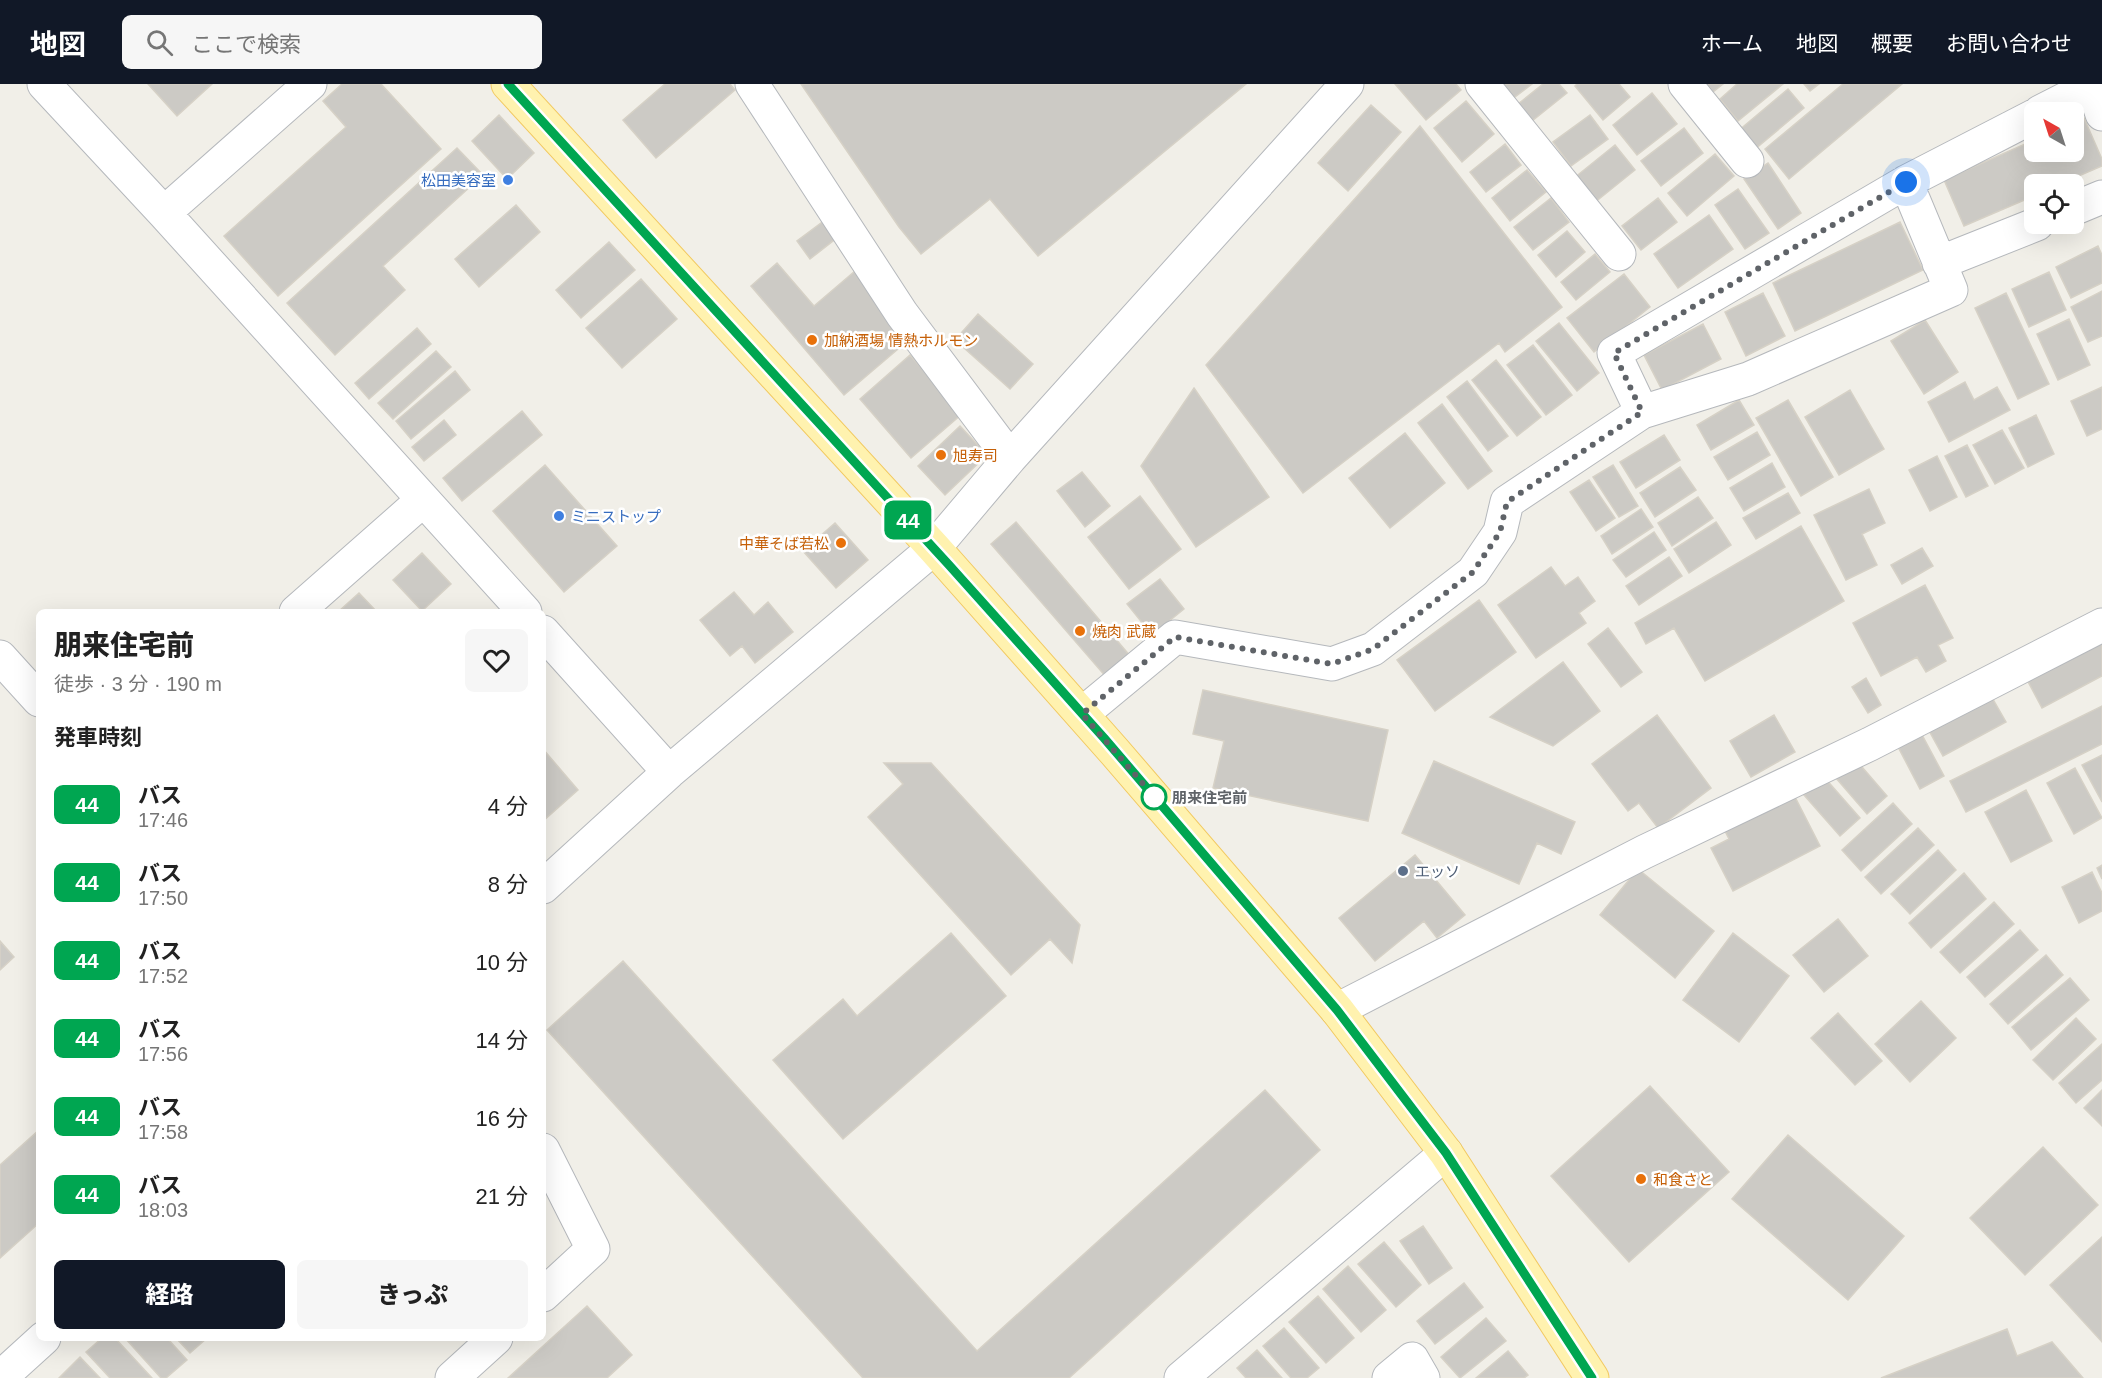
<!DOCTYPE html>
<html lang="ja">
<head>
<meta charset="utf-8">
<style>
  body { margin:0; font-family:Arial,"Noto Sans JP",sans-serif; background:#f6f6f6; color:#222; height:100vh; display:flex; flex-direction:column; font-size:22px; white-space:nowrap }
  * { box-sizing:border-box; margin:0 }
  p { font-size:20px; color:#767676 }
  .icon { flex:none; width:33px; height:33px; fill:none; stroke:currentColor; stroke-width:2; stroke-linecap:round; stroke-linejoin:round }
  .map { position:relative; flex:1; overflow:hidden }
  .sheet { position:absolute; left:36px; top:525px; width:510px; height:732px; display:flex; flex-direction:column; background:#fff; border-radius:9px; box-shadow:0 6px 24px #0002 }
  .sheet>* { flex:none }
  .badge { padding:0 12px; border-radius:9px; font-size:21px; line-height:39px }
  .needle { width:39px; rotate:321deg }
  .fabs { position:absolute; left:2024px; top:18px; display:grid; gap:12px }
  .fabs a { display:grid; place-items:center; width:60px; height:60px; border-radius:9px; background:#fff; box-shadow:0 6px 24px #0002; font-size:30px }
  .you { position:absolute; width:30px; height:30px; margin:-15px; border:4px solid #fff; border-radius:50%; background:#1a73e8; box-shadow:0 0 0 9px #1a73e833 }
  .map>.badge { position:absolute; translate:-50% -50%; box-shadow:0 0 0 3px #fff }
  h2 { padding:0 18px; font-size:22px; line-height:54px }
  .round { display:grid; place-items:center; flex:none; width:63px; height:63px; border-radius:9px; background:#f6f6f6 }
  .overview { display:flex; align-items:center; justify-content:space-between; height:102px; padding:0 18px }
  h1 { font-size:28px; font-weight:800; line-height:45px }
  .cta { display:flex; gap:12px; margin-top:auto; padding:12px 18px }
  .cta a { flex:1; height:69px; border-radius:9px; background:#111827; color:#fff; font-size:24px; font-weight:800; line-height:69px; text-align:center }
  .cta a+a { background:#f6f6f6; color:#222 }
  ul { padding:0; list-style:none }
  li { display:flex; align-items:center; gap:18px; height:78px; padding:0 18px }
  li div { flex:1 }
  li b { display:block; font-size:22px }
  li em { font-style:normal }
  li .badge { min-width:66px; font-weight:700; text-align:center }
  header { display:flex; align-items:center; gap:36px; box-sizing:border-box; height:84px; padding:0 30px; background:#111827; color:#fff }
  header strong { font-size:28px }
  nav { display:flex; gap:33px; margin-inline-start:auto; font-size:21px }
  .search { width:420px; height:54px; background:#f6f6f6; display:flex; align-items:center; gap:15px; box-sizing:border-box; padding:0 21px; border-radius:9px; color:#767676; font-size:22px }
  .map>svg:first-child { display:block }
  .building { fill:#cccac5; stroke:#d6d1c6; stroke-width:1.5 }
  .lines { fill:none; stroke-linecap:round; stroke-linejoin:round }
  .minor-casing { stroke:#b5b8bc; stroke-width:35 }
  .major-casing { stroke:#f2c960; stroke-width:35 }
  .minor { stroke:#fff; stroke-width:33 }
  .major { stroke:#fff2af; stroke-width:33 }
  .line-casing { stroke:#fff; stroke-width:14 }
  .line { stroke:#00a651; stroke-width:9 }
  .walk { stroke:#5f6368; stroke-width:6; stroke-dasharray:0 10.8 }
  .shop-dot { fill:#3f7fe0; stroke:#fff; stroke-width:2 }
  .food-dot { fill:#e8710a; stroke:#fff; stroke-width:2 }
  .stop-dot { fill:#fff; stroke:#00a651; stroke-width:3 }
  .service-dot { fill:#5c6f8a; stroke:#fff; stroke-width:2 }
  .labels { text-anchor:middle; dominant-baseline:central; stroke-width:5; stroke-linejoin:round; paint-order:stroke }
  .shop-label { font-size:15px; fill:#366cbe; stroke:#fff; text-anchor:end }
  .food-label { font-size:15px; fill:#c56008; stroke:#fff; text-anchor:start }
  .stop-label { font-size:15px; font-weight:bold; fill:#5f6368; stroke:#fff; text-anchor:start }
  .service-label { font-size:15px; fill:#4e5e75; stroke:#fff; text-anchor:start }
</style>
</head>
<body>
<header>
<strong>地図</strong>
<div class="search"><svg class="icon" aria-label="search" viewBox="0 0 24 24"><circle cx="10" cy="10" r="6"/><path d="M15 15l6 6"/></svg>ここで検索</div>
<nav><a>ホーム</a><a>地図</a><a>概要</a><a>お問い合わせ</a></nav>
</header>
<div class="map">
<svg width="2102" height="1294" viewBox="0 0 2102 1294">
  <rect width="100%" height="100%" fill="#f1efe8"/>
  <!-- building -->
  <path class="building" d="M 148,0 L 212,0 L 177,32 Z
    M 342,0 L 381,0 L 441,65 L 278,212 L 224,152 L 346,43 L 323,17 Z
    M 665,0 L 730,0 L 735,6 L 656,74 L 623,36 Z
    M 801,0 L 1246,0 L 1038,172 L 990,115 L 921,170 L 899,143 Z
    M 1395,0 L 1456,0 L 1461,6 L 1426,36 Z
    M 1498,0 L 1532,0 L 1511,16 Z
    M 1543,0 L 1559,0 L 1567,9 L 1532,37 L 1518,20 Z
    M 1577,0 L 1619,0 L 1630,13 L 1603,36 L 1575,2 Z
    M 1707,0 L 1723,0 L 1713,8 Z
    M 1737,0 L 1783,0 L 1738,37 L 1720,15 Z
    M 1804,0 L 1819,0 L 1810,7 Z
    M 1843,0 L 1902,0 L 1789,95 L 1765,65 Z
    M 1788,5 L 1804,24 L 1754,66 L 1738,47 Z
    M 1652,9 L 1677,40 L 1637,71 L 1613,41 Z
    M 1466,17 L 1494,50 L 1462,78 L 1434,44 Z
    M 1371,21 L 1401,48 L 1348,107 L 1318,79 Z
    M 499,31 L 534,69 L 507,95 L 472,57 Z
    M 1590,31 L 1608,55 L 1571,82 L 1553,58 Z
    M 2084,34 L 2102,75 L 2102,82 L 2060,100 L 2034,100 L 2034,112 L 1964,142 L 1944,96 L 2034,56 L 2034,68 L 2073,68 L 2073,39 Z
    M 1420,42 L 1562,223 L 1505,268 L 1499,259 L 1303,409 L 1206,281 Z
    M 1684,44 L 1703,69 L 1661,102 L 1641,77 Z
    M 1505,60 L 1521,81 L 1486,108 L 1470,88 Z
    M 1615,61 L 1635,86 L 1594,119 L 1574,94 Z
    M 457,64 L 483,91 L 383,182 L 405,206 L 335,271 L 287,219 Z
    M 1715,70 L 1734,92 L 1687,132 L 1668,109 Z
    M 1768,79 L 1801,129 L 1778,145 L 1744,95 Z
    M 1527,86 L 1546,108 L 1510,137 L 1492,114 Z
    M 1738,105 L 1769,149 L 1745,165 L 1715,121 Z
    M 1551,114 L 1569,138 L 1533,166 L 1514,143 Z
    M 1658,114 L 1677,138 L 1641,166 L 1622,142 Z
    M 516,121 L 540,148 L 479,203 L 455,175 Z
    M 1709,131 L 1733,165 L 1678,204 L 1654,170 Z
    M 825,136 L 838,153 L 810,175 L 797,157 Z
    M 1900,138 L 1923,186 L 1795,247 L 1773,199 Z
    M 1567,147 L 1585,168 L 1556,193 L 1538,171 Z
    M 609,158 L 635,186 L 581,234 L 556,206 Z
    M 2098,162 L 2102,171 L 2102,199 L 2071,214 L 2056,183 Z
    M 1595,170 L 1610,188 L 1576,216 L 1561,198 Z
    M 777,179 L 814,222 L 855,187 L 911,254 L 844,311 L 751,202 Z
    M 2049,188 L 2066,226 L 2029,243 L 2012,205 Z
    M 1624,190 L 1650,223 L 1594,268 L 1567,234 Z
    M 641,195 L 677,235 L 622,284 L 586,244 Z
    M 2102,207 L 2102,252 L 2088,258 L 2071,223 Z
    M 1763,209 L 1785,252 L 1746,272 L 1725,228 Z
    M 2006,209 L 2049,300 L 2018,315 L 1975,224 Z
    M 978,230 L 1033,280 L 1010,305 L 955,256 Z
    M 2069,235 L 2090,281 L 2058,296 L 2037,250 Z
    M 1925,236 L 1958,288 L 1924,310 L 1891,257 Z
    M 1559,239 L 1599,289 L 1577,307 L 1536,257 Z
    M 1703,240 L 1721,275 L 1662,306 L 1644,271 Z
    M 417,244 L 431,260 L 369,315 L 355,299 Z
    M 1533,261 L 1572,311 L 1546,331 L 1507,281 Z
    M 436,267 L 451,283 L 393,335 L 378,319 Z
    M 910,271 L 962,330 L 911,374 L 860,315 Z
    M 1496,276 L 1541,333 L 1517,352 L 1472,296 Z
    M 455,287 L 470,306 L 411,355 L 396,337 Z
    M 1467,297 L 1508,352 L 1488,367 L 1447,313 Z
    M 1965,298 L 1974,316 L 1997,303 L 2010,326 L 1949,358 L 1928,318 Z
    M 2102,303 L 2102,345 L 2087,352 L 2071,317 Z
    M 1194,304 L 1269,413 L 1196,463 L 1141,382 Z
    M 1850,306 L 1884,365 L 1839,391 L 1805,333 Z
    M 1739,316 L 1754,341 L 1711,366 L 1697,341 Z
    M 1788,316 L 1833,393 L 1801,412 L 1756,334 Z
    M 1442,320 L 1492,387 L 1468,405 L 1418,339 Z
    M 522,327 L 542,351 L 462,417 L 443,394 Z
    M 2036,331 L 2054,370 L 2028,383 L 2009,344 Z
    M 444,336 L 456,351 L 424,377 L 412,363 Z
    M 960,342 L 987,371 L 945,411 L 918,382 Z
    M 2002,346 L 2024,384 L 1995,400 L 1973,361 Z
    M 1757,348 L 1770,371 L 1728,396 L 1714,373 Z
    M 1405,349 L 1445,399 L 1390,444 L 1349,394 Z
    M 1664,351 L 1680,376 L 1636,404 L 1620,378 Z
    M 1967,361 L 1988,402 L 1966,413 L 1945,372 Z
    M 1937,372 L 1957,413 L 1930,427 L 1909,386 Z
    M 1772,379 L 1785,403 L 1744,427 L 1730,404 Z
    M 545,381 L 617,462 L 564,508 L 493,427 Z
    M 1613,381 L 1638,422 L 1619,433 L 1593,393 Z
    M 1680,383 L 1696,406 L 1655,433 L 1640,409 Z
    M 1082,388 L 1110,422 L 1085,443 L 1057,407 Z
    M 1589,396 L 1615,434 L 1596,447 L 1570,408 Z
    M 1869,405 L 1885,439 L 1862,450 L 1877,481 L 1846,496 L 1814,431 Z
    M 1788,409 L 1800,429 L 1756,455 L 1743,434 Z
    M 1140,412 L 1181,465 L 1129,505 L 1088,453 Z
    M 1698,413 L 1713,434 L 1672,462 L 1658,439 Z
    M 1641,425 L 1653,443 L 1612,470 L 1601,452 Z
    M 1016,438 L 1131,573 L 1107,594 L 991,460 Z
    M 1716,438 L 1731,461 L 1689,489 L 1674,465 Z
    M 835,439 L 868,476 L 836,504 L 803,467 Z
    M 1801,442 L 1844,517 L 1705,597 L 1674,544 L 1646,560 L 1635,539 Z
    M 1654,448 L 1666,466 L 1626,493 L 1613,476 Z
    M 1922,464 L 1933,482 L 1902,500 L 1891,481 Z
    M 422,469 L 451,500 L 422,527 L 393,496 Z
    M 1669,473 L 1682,492 L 1639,521 L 1626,502 Z
    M 1551,483 L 1565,502 L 1578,493 L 1595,517 L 1579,529 L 1586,539 L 1536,574 L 1498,521 Z
    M 1160,495 L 1184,525 L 1152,551 L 1127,520 Z
    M 1925,501 L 1953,554 L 1938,561 L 1946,577 L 1926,588 L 1917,573 L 1881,592 L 1853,539 Z
    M 734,508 L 754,531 L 768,518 L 793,548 L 755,579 L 742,562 L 730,572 L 700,536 Z
    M 359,509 L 377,528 L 338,528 Z
    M 1479,516 L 1516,568 L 1435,627 L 1397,576 Z
    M 1608,544 L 1642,588 L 1621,603 L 1588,560 Z
    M 2102,551 L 2102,592 L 2042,624 L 2025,592 Z
    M 1563,578 L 1600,627 L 1553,662 L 1490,633 Z
    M 1866,594 L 1881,621 L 1868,629 L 1852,603 Z
    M 1203,606 L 1388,646 L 1368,737 L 1213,704 L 1224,657 L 1193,650 Z
    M 1990,610 L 2006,638 L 1943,672 L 1927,643 Z
    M 2102,622 L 2102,660 L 1966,728 L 1950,697 Z
    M 1657,631 L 1711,704 L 1658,744 L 1639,719 L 1628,727 L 1592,680 Z
    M 1774,631 L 1795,668 L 1751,693 L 1730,657 Z
    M 1920,647 L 1944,692 L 1920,705 L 1896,659 Z
    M 543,665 L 578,706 L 543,737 Z
    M 2102,671 L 2102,718 L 2082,681 Z
    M 1856,676 L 1887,712 L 1867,730 L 1836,694 Z
    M 1434,677 L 1575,738 L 1561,770 L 1537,759 L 1519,800 L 1402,749 Z
    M 884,679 L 931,679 L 1080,841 L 1072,879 L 1050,855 L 1011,891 L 868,733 L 903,700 Z
    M 2075,684 L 2102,734 L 2074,750 L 2047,699 Z
    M 1824,693 L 1860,734 L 1840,752 L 1804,711 Z
    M 1791,705 L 1820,762 L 1733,807 L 1711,764 L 1729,755 L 1725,747 Z
    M 2026,706 L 2052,757 L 2011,778 L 1985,728 Z
    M 1893,719 L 1912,740 L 1861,787 L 1842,766 Z
    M 1918,744 L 1934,761 L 1881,810 L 1865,793 Z
    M 1938,766 L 1956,786 L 1910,830 L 1891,810 Z
    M 1415,771 L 1465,831 L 1437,854 L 1424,837 L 1375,877 L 1339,834 Z
    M 2102,781 L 2102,795 L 2097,784 Z
    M 1638,785 L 1714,847 L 1675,894 L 1600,831 Z
    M 2092,788 L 2102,809 L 2102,827 L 2079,839 L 2062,803 Z
    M 1964,789 L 1986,815 L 1931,864 L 1909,839 Z
    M 1994,818 L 2014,840 L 1960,889 L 1940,868 Z
    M 1838,835 L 1868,872 L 1824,908 L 1793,871 Z
    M 2020,846 L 2038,866 L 1985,913 L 1967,893 Z
    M 951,849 L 1006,912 L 843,1055 L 773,976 L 843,915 L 857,932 Z
    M 1733,849 L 1789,892 L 1739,958 L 1683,916 Z
    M 0,857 L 14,873 L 0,886 Z
    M 2046,871 L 2063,891 L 2008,940 L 1990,920 Z
    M 623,877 L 977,1267 L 1265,1006 L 1320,1066 L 1069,1294 L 863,1294 L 547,946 Z
    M 2070,894 L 2089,916 L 2031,966 L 2012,943 Z
    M 1921,917 L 1956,954 L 1910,998 L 1875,960 Z
    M 1838,929 L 1882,977 L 1855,1001 L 1811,954 Z
    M 2076,934 L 2096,955 L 2053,996 L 2033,976 Z
    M 2102,960 L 2102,996 L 2076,1019 L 2059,999 Z
    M 1650,1002 L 1729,1088 L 1629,1178 L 1551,1092 Z
    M 2102,1006 L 2102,1042 L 2084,1024 Z
    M 39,1046 L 39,1139 L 0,1174 L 0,1081 Z
    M 1788,1051 L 1904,1152 L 1848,1216 L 1732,1115 Z
    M 2043,1063 L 2098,1121 L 2025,1191 L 1970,1134 Z
    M 1423,1142 L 1452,1184 L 1429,1200 L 1400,1157 Z
    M 2102,1153 L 2102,1258 L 2050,1201 Z
    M 1384,1158 L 1421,1201 L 1396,1223 L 1358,1180 Z
    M 1348,1182 L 1386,1226 L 1361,1248 L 1323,1205 Z
    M 1464,1199 L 1483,1223 L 1435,1260 L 1417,1237 Z
    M 1318,1212 L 1354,1254 L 1326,1279 L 1289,1238 Z
    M 587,1222 L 632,1271 L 607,1294 L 508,1294 Z
    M 1486,1234 L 1506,1257 L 1460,1294 L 1441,1273 Z
    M 1284,1244 L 1319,1284 L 1307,1294 L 1291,1294 L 1263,1262 Z
    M 2007,1245 L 2017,1272 L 2052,1258 L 2083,1294 L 1881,1294 Z
    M 102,1254 L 115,1254 L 152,1294 L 110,1294 L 86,1268 Z
    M 125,1254 L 167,1254 L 187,1276 L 166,1294 L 161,1294 Z
    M 176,1254 L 207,1254 L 190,1269 Z
    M 1257,1266 L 1282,1294 L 1246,1294 L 1237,1284 Z
    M 1508,1267 L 1528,1291 L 1524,1294 L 1476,1294 Z
    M 80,1273 L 100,1294 L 59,1294 Z"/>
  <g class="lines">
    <defs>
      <path id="minor" d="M 44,0 L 164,129 L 525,528
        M 752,0 L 902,230 L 1010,374
        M 1482,0 L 1619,170
        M 1685,0 L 1747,77
        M 2092,0 L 2102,30
        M 2040,28 L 2093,1
        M 2073,125 L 2102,113
        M 164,129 L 310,0
        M 1939,179 L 2037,140
        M 1642,328 L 1614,269 L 1906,98 L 2034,32
        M 296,528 L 423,416
        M 543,548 L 669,688
        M 0,573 L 39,616
        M 1082,630 L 1175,553 L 1332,580 L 1373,565 L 1473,488 L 1500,448 L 1507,418 L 1642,328 L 1748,295 L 1951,206 L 1906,98
        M 543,803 L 669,688 L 934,464 L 1010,374 L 1347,0
        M 1337,926 L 1644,768 L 1870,660 L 2102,541
        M 543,1066 L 593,1165 L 543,1211
        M 0,1294 L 44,1254
        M 452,1294 L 496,1254
        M 1181,1294 L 1446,1069
        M 1389,1294 L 1412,1275 L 1423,1294"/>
      <path id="major" d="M 508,0 L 934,464 L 1114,667 L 1337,926 L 1446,1069 L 1592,1294"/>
    </defs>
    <!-- minor casing -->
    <use href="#minor" class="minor-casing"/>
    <!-- major casing -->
    <use href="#major" class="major-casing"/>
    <!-- minor -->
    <use href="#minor" class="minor"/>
    <!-- major -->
    <use href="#major" class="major"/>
  </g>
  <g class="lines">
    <defs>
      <path id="line" d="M 508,0 L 949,481 L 1104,654 L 1337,926 L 1446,1069 L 1592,1294"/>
    </defs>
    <!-- line casing -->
    <use href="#line" class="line-casing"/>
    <!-- line -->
    <use href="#line" class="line"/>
    <!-- walk -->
    <path class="walk" d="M 1154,713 L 1159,718 L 1082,630 L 1175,553 L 1332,580 L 1373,565 L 1473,488 L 1500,448 L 1507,418 L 1642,328 L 1614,269 L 1906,98"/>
  </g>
  <!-- markers -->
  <g class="shop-dot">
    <circle cx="508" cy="96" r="6"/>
    <circle cx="559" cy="432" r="6"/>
  </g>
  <g class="food-dot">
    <circle cx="812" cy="256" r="6"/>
    <circle cx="941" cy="371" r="6"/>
    <circle cx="841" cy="459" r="6"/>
    <circle cx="1080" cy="547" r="6"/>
    <circle cx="1641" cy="1095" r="6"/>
  </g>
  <circle class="stop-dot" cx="1154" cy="713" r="12"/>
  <circle class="service-dot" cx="1403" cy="787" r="6"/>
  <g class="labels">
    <!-- shop labels -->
    <g class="shop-label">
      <text x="496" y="96">松田美容室</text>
      <text x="571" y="432" text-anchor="start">ミニストップ</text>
    </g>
    <!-- food labels -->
    <g class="food-label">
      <text x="824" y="256">加納酒場 情熱ホルモン</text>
      <text x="953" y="371">旭寿司</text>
      <text x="829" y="459" text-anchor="end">中華そば若松</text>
      <text x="1092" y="547">焼肉 武蔵</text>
      <text x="1653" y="1095">和食さと</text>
    </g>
    <!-- stop labels -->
    <g class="stop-label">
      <text x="1172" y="713">朋来住宅前</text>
    </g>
    <!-- service labels -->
    <g class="service-label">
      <text x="1415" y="787">エッソ</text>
    </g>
  </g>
</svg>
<div class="fabs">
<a><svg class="needle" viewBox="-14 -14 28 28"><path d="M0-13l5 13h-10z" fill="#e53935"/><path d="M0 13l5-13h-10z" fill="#767676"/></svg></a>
<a><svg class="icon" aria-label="locate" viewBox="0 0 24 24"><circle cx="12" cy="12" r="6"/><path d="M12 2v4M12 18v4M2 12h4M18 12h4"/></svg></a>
</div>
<div class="you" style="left:1906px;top:98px"></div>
<b class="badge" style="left:908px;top:436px;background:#00a651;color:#fff">44</b>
<section class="sheet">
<div class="overview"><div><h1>朋来住宅前</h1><p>徒歩 · 3 分 · 190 m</p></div><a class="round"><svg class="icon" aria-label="heart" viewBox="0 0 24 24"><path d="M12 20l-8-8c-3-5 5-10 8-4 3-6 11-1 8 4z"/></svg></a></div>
<h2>発車時刻</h2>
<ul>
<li><span class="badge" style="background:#00a651;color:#fff">44</span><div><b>バス</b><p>17:46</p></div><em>4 分</em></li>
<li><span class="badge" style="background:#00a651;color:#fff">44</span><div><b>バス</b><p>17:50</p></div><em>8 分</em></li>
<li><span class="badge" style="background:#00a651;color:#fff">44</span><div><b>バス</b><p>17:52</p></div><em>10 分</em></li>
<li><span class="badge" style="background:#00a651;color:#fff">44</span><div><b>バス</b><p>17:56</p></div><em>14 分</em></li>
<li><span class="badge" style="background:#00a651;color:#fff">44</span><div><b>バス</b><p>17:58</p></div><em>16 分</em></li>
<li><span class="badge" style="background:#00a651;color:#fff">44</span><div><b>バス</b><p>18:03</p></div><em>21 分</em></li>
</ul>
<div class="cta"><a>経路</a><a>きっぷ</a></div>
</section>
</div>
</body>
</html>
